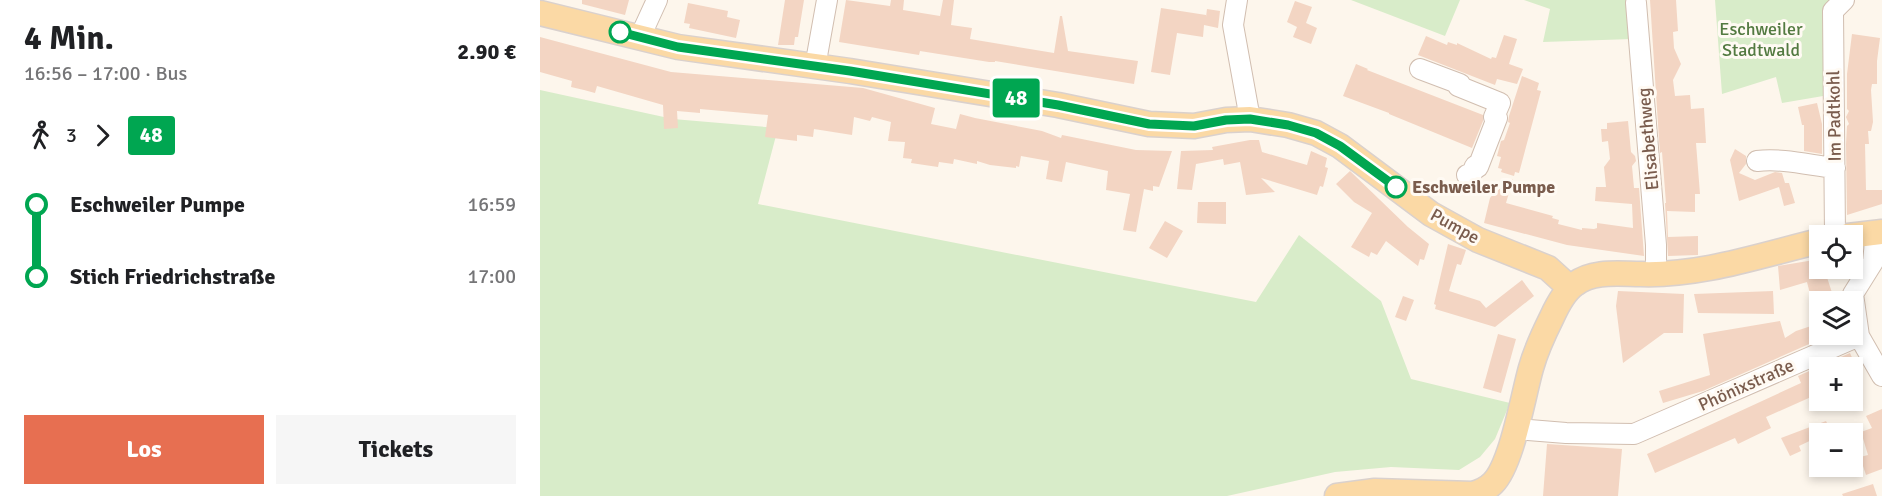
<!DOCTYPE html>
<html lang="de">
<head>
<meta charset="utf-8">
<style>
  body { margin:0; font-family:Signika,sans-serif; background:#f6f6f6; color:#202124; height:100vh; display:flex; flex-direction:column; font-size:22px; white-space:nowrap }
  * { box-sizing:border-box; margin:0 }
  p { font-size:20px; color:#757577 }
  .icon { flex:none; width:33px; height:33px; fill:none; stroke:currentColor; stroke-width:2; stroke-linecap:round; stroke-linejoin:round }
  .map { position:relative; flex:1; overflow:hidden }
  .sheet { display:flex; flex-direction:column; background:#fff; width:540px }
  .sheet>* { flex:none }
  .badge { padding:0 12px; border-radius:4px; font-size:21px; line-height:39px }
  .tools { position:absolute; left:1269px; top:225px; display:grid; gap:12px }
  .tools a { display:grid; place-items:center; width:54px; height:54px; border-radius:0px; background:#fff; box-shadow:0 3px 9px #0003; font-size:30px }
  .map>.badge { position:absolute; translate:-50% -50%; box-shadow:0 0 0 3px #fff }
  .legs { display:flex; align-items:center; gap:9px; height:66px; padding:0 24px; font-size:20px }
  .legs p { margin-inline-start:auto }
  .summary { display:flex; align-items:center; justify-content:space-between; height:102px; padding:0 24px }
  h1 { font-size:33px; font-weight:700; line-height:45px }
  .button { display:flex; gap:12px; margin-top:auto; padding:12px 24px }
  .button a { flex:1; height:69px; border-radius:0px; background:#e76f51; color:#fff; font-size:24px; font-weight:700; line-height:69px; text-align:center }
  .button a+a { background:#f6f6f6; color:#202124 }
  ul { padding:0 24px; list-style:none }
  li { display:flex; align-items:center; gap:21px; height:72px; font-size:22px }
  li i { display:grid; place-items:center; width:9px; height:100%; margin:0 8px; background:currentColor }
  li i::after { content:''; width:15px; height:15px; margin:-8px; border:4px solid; border-radius:50%; background:#fff }
  li p { margin-inline-start:auto }
  li:first-child i { background:linear-gradient(#0000 50%,currentColor 0) }
  li:last-child i { background:linear-gradient(currentColor 50%,#0000 0) }
  main { display:flex; flex:1; min-height:0 }
  .map>svg:first-child { display:block }
  .green { fill:#d8ecc9 }
  .building { fill:#f3d5c3 }
  .lines { fill:none; stroke-linecap:round; stroke-linejoin:round }
  .minor-casing { stroke:#d1beb0; stroke-width:22 }
  .major-casing { stroke:#dad1cd; stroke-width:27 }
  .minor { stroke:#fff; stroke-width:20 }
  .major { stroke:#fbd9a5; stroke-width:24 }
  .line-1-casing { stroke:#fff; stroke-width:14 }
  .line-1 { stroke:#00a651; stroke-width:9 }
  .stop-1-dot { fill:#fff; stroke:#00a651; stroke-width:3 }
  .labels { text-anchor:middle; dominant-baseline:central; stroke-width:6; stroke-linejoin:round; paint-order:stroke }
  .park-label { font-size:18px; fill:#537a41; stroke:#fffaf3 }
  .street-label { font-size:18px; fill:#7a5c4d; stroke:#fffaf3 }
  .stop-label { font-size:18px; font-weight:bold; fill:#7a5c4d; stroke:#fffaf3; text-anchor:start }
</style>
</head>
<body>
<main>
<section class="sheet">
<div class="summary"><div><h1>4 Min.</h1><p>16:56 – 17:00 · Bus</p></div><b>2.90 €</b></div>
<div class="legs"><svg class="icon" aria-label="walk" viewBox="0 0 24 24"><circle cx="13" cy="4" r="2"/><path d="M13 8l-2 6 4 7M11 14l-3 7M7 12l3-4h3l4 4"/></svg>3<svg class="icon" aria-label="forward" viewBox="0 0 24 24"><path d="M9 5l7 7-7 7"/></svg><b class="badge" style="background:#00a651;color:#fff">48</b></div>
<ul>
<li><i style="color:#00a651"></i><b>Eschweiler Pumpe</b><p>16:59</p></li>
<li><i style="color:#00a651"></i><b>Stich Friedrichstraße</b><p>17:00</p></li>
</ul>
<div class="button"><a>Los</a><a>Tickets</a></div>
</section>
<div class="map">
<svg width="1342" height="496" viewBox="0 0 1342 496">
  <rect width="100%" height="100%" fill="#fdf6ec"/>
  <!-- green -->
  <path class="green" d="M 811,0 L 920,0 L 905,36 Z
    M 984,0 L 1092,0 L 1092,39 L 1003,42 L 1010,9 Z
    M 1175,0 L 1294,0 L 1289,95 L 1242,103 L 1236,77 L 1182,94 Z
    M 0,90 L 133,119 L 238,128 L 218,204 L 716,302 L 759,235 L 841,301 L 871,379 L 970,403 L 955,439 L 940,457 L 919,470 L 851,467 L 795,472 L 687,496 L 0,496 Z"/>
  <!-- building -->
  <path class="building" d="M 42,0 L 89,0 L 85,15 L 42,4 Z
    M 245,0 L 264,0 L 258,37 L 255,37 L 254,45 L 238,45 Z
    M 306,0 L 350,6 L 351,0 L 364,0 L 363,10 L 400,16 L 403,0 L 414,0 L 411,25 L 432,28 L 430,39 L 514,53 L 520,16 L 522,16 L 528,51 L 598,61 L 594,84 L 455,61 L 455,62 L 449,62 L 380,51 L 379,55 L 299,42 Z
    M 1110,0 L 1136,0 L 1138,31 L 1133,32 L 1134,48 L 1141,64 L 1133,80 L 1135,96 L 1150,95 L 1151,109 L 1164,108 L 1166,143 L 1156,143 L 1160,194 L 1155,194 L 1155,212 L 1127,211 L 1128,237 L 1158,236 L 1158,255 L 1128,256 L 1125,203 L 1126,203 L 1122,152 L 1120,153 L 1119,140 Z
    M 755,1 L 772,7 L 766,23 L 777,28 L 771,44 L 753,37 L 757,27 L 747,22 Z
    M 148,3 L 188,11 L 187,17 L 200,20 L 196,38 L 149,28 L 150,24 L 144,23 Z
    M 621,8 L 666,15 L 666,17 L 667,9 L 680,11 L 678,28 L 664,25 L 663,37 L 637,33 L 630,75 L 611,72 Z
    M 1312,34 L 1340,38 L 1337,61 L 1337,84 L 1332,84 L 1331,90 L 1333,122 L 1331,131 L 1328,131 L 1329,144 L 1325,144 L 1326,190 L 1342,190 L 1342,204 L 1307,215 L 1306,144 L 1307,126 L 1309,124 L 1306,117 L 1309,111 L 1307,109 L 1307,74 Z
    M 964,35 L 977,39 L 969,64 L 983,69 L 977,84 L 957,79 L 955,85 L 878,55 L 886,36 L 907,45 L 908,42 L 917,45 L 917,43 L 951,59 L 952,57 L 956,58 Z
    M 0,37 L 131,72 L 323,88 L 395,108 L 391,124 L 416,129 L 420,114 L 435,118 L 502,131 L 521,138 L 522,135 L 596,150 L 632,151 L 619,187 L 613,186 L 613,191 L 604,189 L 596,232 L 583,230 L 590,194 L 566,190 L 568,171 L 526,162 L 522,182 L 506,179 L 509,161 L 481,156 L 479,167 L 476,166 L 476,168 L 450,165 L 437,161 L 437,164 L 414,159 L 413,164 L 399,162 L 398,167 L 371,163 L 372,159 L 363,158 L 365,142 L 348,141 L 351,122 L 332,117 L 330,121 L 314,117 L 312,135 L 274,129 L 273,137 L 257,135 L 257,141 L 225,137 L 228,115 L 160,109 L 160,113 L 137,111 L 138,128 L 124,129 L 123,105 L 57,86 L 55,93 L 44,90 L 31,87 L 32,81 L 0,72 Z
    M 816,64 L 828,69 L 827,70 L 943,115 L 943,121 L 932,148 L 849,114 L 849,113 L 803,96 Z
    M 982,76 L 999,83 L 997,90 L 1001,91 L 979,173 L 975,172 L 974,176 L 961,172 L 962,169 L 958,168 L 961,157 L 957,156 L 961,141 L 964,140 L 970,123 L 968,122 L 969,116 Z
    M 1277,103 L 1282,124 L 1282,154 L 1264,151 L 1264,125 L 1262,125 L 1258,107 Z
    M 1088,121 L 1091,152 L 1095,156 L 1096,161 L 1092,166 L 1094,188 L 1099,188 L 1104,256 L 1027,245 L 944,223 L 950,198 L 954,193 L 973,179 L 966,203 L 1013,216 L 1012,218 L 1019,220 L 1018,224 L 1042,230 L 1042,228 L 1054,229 L 1057,228 L 1057,223 L 1093,228 L 1092,204 L 1055,201 L 1056,187 L 1066,187 L 1064,167 L 1070,159 L 1068,141 L 1062,142 L 1061,129 L 1067,129 L 1067,123 Z
    M 710,140 L 719,140 L 722,152 L 767,165 L 771,151 L 787,158 L 785,167 L 788,168 L 783,187 L 780,186 L 777,195 L 721,178 L 735,192 L 706,195 L 700,162 L 684,165 L 683,159 L 656,164 L 652,190 L 637,189 L 641,151 L 673,150 L 672,147 Z
    M 1195,149 L 1206,156 L 1206,164 L 1199,173 L 1215,180 L 1235,172 L 1242,173 L 1245,183 L 1249,183 L 1255,203 L 1244,206 L 1239,187 L 1199,201 L 1190,160 Z
    M 810,171 L 868,227 L 889,244 L 884,260 L 880,259 L 878,266 L 846,241 L 837,255 L 831,252 L 829,257 L 811,247 L 832,213 L 814,202 L 796,184 Z
    M 658,202 L 686,202 L 686,224 L 657,223 Z
    M 625,221 L 643,231 L 627,258 L 609,248 Z
    M 908,244 L 926,250 L 921,265 L 917,264 L 909,291 L 940,301 L 946,308 L 982,280 L 994,296 L 955,327 L 895,309 L 896,305 L 894,304 Z
    M 1280,259 L 1280,268 L 1284,268 L 1295,302 L 1272,302 L 1267,282 L 1240,290 L 1238,266 Z
    M 1078,291 L 1144,294 L 1143,333 L 1124,333 L 1083,363 L 1076,306 Z
    M 1233,291 L 1234,314 L 1158,313 L 1154,294 Z
    M 863,296 L 874,300 L 866,321 L 855,317 Z
    M 1240,321 L 1245,338 L 1256,331 L 1280,323 L 1280,334 L 1292,334 L 1163,391 L 1123,403 L 1119,391 L 1170,375 L 1163,334 Z
    M 958,334 L 976,339 L 961,393 L 943,388 Z
    M 1310,353 L 1314,362 L 1299,368 L 1278,368 L 1280,373 L 1280,393 L 1226,417 L 1231,428 L 1198,444 L 1195,438 L 1115,473 L 1107,454 L 1261,383 L 1258,376 Z
    M 1342,409 L 1342,469 L 1326,475 L 1320,457 L 1328,455 L 1321,432 L 1332,428 L 1326,416 Z
    M 1286,421 L 1291,431 L 1280,434 L 1280,436 L 1259,446 L 1261,451 L 1250,456 L 1241,438 Z
    M 1007,444 L 1082,449 L 1078,496 L 1003,496 Z
    M 1333,484 L 1337,496 L 1303,496 L 1302,494 Z"/>
  <g class="lines">
    <defs>
      <path id="minor" d="M 697,0 L 693,25 L 710,119
        M 1096,3 L 1116,245 L 1116,275
        M 100,37 L 117,0
        M 275,67 L 287,0
        M 880,69 L 920,84 L 918,86 L 960,103 L 954,117 L 957,118 L 938,167 L 935,166 L 931,176 L 927,175
        M 1217,161 C 1242,158 1269,165 1295,168
        M 1336,232 L 1333,262 L 1313,294 L 1319,336 L 1342,376
        M 1295,236 L 1293,11 L 1304,0
        M 976,429 L 1026,433 L 1094,434 L 1319,336"/>
      <path id="major" d="M 0,13 L 138,47 L 310,71 L 518,105 L 609,124 L 654,126 L 686,120 L 710,119 L 748,125 L 776,133 L 800,146 L 891,214 L 938,240 L 1008,268 L 1030,288
        M 1308,236 L 1342,232
        M 797,496 L 835,491 L 933,494 C 940,492 947,489 953,483 C 972,464 983,396 991,368 C 996,350 1004,333 1012,317 C 1017,306 1025,291 1035,284 C 1053,270 1080,274 1101,274 C 1162,276 1221,255 1280,241"/>
    </defs>
    <!-- minor casing -->
    <use href="#minor" class="minor-casing"/>
    <!-- major casing -->
    <use href="#major" class="major-casing"/>
    <!-- minor -->
    <use href="#minor" class="minor"/>
    <!-- major -->
    <use href="#major" class="major"/>
  </g>
  <g class="lines">
    <defs>
      <path id="line-1" d="M 80,32 L 138,47 L 310,71 L 518,105 L 609,124 L 654,126 L 686,120 L 710,119 L 748,125 L 776,133 L 800,146 L 856,187"/>
    </defs>
    <!-- line-1 casing -->
    <use href="#line-1" class="line-1-casing"/>
    <!-- line-1 -->
    <use href="#line-1" class="line-1"/>
  </g>
  <!-- markers -->
  <g class="stop-1-dot">
    <circle cx="80" cy="32" r="10"/>
    <circle cx="856" cy="187" r="10"/>
  </g>
  <g class="labels">
    <!-- park labels -->
    <g class="park-label">
      <text x="1221" y="29">Eschweiler<tspan x="1221" dy="21">Stadtwald</tspan></text>
    </g>
    <!-- street labels -->
    <g class="street-label">
      <text transform="translate(1294 116) rotate(-91)">Im Padtkohl</text>
      <text transform="translate(1108 139) rotate(-95)">Elisabethweg</text>
      <text transform="translate(915 226) rotate(29)">Pumpe</text>
      <text transform="translate(1206 385) rotate(-24)">Phönixstraße</text>
    </g>
    <!-- stop labels -->
    <g class="stop-label">
      <text x="872" y="187">Eschweiler Pumpe</text>
    </g>
  </g>
</svg>
<div class="tools">
<a><svg class="icon" aria-label="locate" viewBox="0 0 24 24"><circle cx="12" cy="12" r="6"/><path d="M12 2v4M12 18v4M2 12h4M18 12h4"/></svg></a>
<a><svg class="icon" aria-label="layers" viewBox="0 0 24 24"><path d="M12 4l9 5-9 5-9-5zM3 14l9 5 9-5"/></svg></a>
<a>+</a>
<a>−</a>
</div>
<b class="badge" style="left:476px;top:98px;background:#00a651;color:#fff">48</b>
</div>
</main>
</body>
</html>
